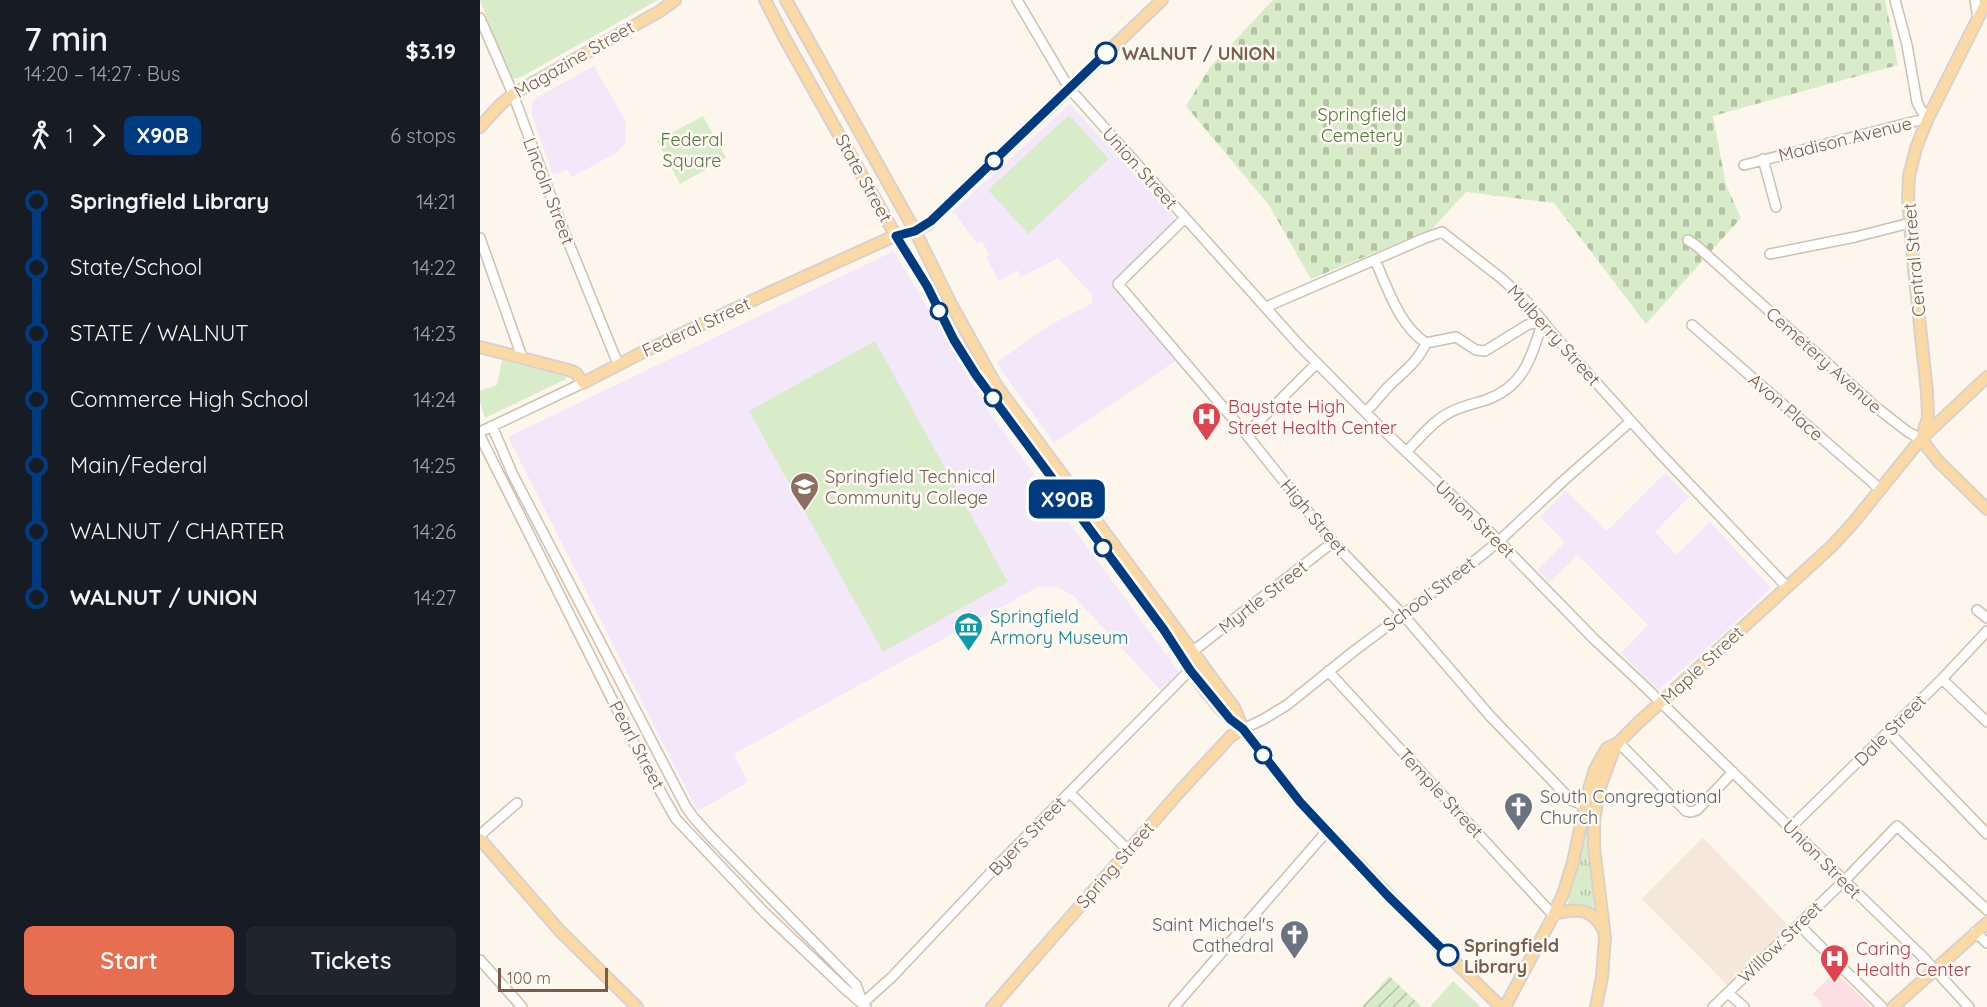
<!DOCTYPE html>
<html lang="en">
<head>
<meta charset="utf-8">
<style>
  body { margin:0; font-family:Quicksand,sans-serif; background:#20242c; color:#f1f3f6; height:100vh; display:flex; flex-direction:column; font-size:22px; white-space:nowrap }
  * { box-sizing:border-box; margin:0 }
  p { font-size:20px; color:#9ea1a6 }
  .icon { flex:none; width:33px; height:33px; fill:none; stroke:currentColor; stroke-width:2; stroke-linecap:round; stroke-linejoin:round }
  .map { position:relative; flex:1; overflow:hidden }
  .details { display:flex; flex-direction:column; background:#171b24; width:480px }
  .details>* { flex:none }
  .badge { padding:0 12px; border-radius:9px; font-size:21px; line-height:39px }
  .scale { position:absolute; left:18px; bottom:15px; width:110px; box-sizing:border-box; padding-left:6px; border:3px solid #7a5c4d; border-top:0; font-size:16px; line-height:21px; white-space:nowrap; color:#7a5c4d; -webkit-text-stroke:4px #fffaf3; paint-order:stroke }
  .map>.badge { position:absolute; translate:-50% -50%; box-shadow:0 0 0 3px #fff }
  .legs { display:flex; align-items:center; gap:9px; height:66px; padding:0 24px; font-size:20px }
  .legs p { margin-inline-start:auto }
  .headline { display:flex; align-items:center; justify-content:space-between; height:102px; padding:0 24px }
  h1 { font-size:33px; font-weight:600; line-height:45px }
  .action { display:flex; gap:12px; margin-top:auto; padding:12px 24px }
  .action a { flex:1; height:69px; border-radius:9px; background:#e76f51; color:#fff; font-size:24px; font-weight:600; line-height:69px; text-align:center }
  .action a+a { background:#20242c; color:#f1f3f6 }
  ul { padding:0 24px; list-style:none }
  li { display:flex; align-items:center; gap:21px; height:66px; font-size:22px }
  li i { display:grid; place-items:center; width:9px; height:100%; margin:0 8px; background:currentColor }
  li i::after { content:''; width:15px; height:15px; margin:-8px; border:4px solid; border-radius:50%; background:#171b24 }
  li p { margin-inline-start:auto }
  li:first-child i { background:linear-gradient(#0000 50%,currentColor 0) }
  li:last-child i { background:linear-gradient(currentColor 50%,#0000 0) }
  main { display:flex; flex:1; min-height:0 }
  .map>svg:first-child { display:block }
  .residential { fill:#f5e8da }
  .education { fill:#f3e8fa }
  .medical { fill:#fbdfe3 }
  .grass { fill:url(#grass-tufts) }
  .cemetery { fill:url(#cemetery-stones) }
  .park { fill:#d8ecc9 }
  .garden { fill:url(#garden-furrows) }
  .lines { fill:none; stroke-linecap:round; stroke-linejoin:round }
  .minor-casing { stroke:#d1beb0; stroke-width:12 }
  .major-casing { stroke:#dad1cd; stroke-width:14 }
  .minor { stroke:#fff; stroke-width:9 }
  .major { stroke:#fbd9a5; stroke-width:10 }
  .line-1-casing { stroke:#fff; stroke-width:14 }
  .line-1 { stroke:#003b80; stroke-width:9 }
  .stop-1-dot { fill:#fff; stroke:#003b80; stroke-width:3 }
  .labels { text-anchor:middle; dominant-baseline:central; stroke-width:5; stroke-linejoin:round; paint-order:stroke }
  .stop-label { font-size:18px; font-weight:bold; fill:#7a5c4d; stroke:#fffaf3; text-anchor:start }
  .street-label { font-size:18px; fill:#7a5c4d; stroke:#fffaf3 }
  .park-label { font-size:18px; fill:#537a41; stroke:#fffaf3 }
  .health-label { font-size:18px; fill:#be3a42; stroke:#fffaf3; text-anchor:start }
  .education-label { font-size:18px; fill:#785e54; stroke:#fffaf3; text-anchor:start }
  .culture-label { font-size:18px; fill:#0d838f; stroke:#fffaf3; text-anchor:start }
  .worship-label { font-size:18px; fill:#5b616d; stroke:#fffaf3; text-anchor:start }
</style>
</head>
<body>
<main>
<section class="details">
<div class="headline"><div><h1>7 min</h1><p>14:20 – 14:27 · Bus</p></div><b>$3.19</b></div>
<div class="legs"><svg class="icon" aria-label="walk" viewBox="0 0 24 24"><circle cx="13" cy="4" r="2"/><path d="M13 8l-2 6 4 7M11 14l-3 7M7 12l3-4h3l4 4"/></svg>1<svg class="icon" aria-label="forward" viewBox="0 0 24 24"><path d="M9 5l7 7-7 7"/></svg><b class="badge" style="background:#003b80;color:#fff">X90B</b><p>6 stops</p></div>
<ul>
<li><i style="color:#003b80"></i><b>Springfield Library</b><p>14:21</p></li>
<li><i style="color:#003b80"></i><span>State/School</span><p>14:22</p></li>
<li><i style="color:#003b80"></i><span>STATE / WALNUT</span><p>14:23</p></li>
<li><i style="color:#003b80"></i><span>Commerce High School</span><p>14:24</p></li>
<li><i style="color:#003b80"></i><span>Main/Federal</span><p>14:25</p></li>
<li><i style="color:#003b80"></i><span>WALNUT / CHARTER</span><p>14:26</p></li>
<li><i style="color:#003b80"></i><b>WALNUT / UNION</b><p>14:27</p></li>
</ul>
<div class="action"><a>Start</a><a>Tickets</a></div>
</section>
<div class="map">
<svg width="1507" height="1007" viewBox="0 0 1507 1007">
  <defs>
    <pattern id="grass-tufts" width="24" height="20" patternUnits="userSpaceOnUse" patternTransform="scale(1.5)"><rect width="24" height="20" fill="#d8ecc9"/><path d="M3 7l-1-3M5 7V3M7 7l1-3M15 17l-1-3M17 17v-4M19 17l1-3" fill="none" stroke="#b4c2a5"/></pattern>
    <pattern id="cemetery-stones" width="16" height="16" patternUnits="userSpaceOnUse" patternTransform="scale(1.5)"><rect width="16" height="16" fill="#d8ecc9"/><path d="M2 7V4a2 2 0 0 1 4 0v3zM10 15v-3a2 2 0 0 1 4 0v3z" fill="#b4c2a5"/></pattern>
    <pattern id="garden-furrows" width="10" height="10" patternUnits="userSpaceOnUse" patternTransform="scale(1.5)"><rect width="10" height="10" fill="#d8ecc9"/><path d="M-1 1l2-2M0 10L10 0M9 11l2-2" fill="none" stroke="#b4c2a5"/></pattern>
  </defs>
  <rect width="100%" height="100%" fill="#fdf6ec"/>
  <!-- residential -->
  <path class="residential" d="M 1223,838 L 1308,925 L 1248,986 L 1162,899 Z"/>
  <!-- education -->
  <path class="education" d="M 114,66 L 146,122 L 145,143 L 138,152 L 92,177 L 88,170 L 73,175 L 52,115 L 52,103 L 56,98 Z
    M 590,104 L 702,227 L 638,288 L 697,360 L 574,443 L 523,373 L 517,362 L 572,324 L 611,304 L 613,300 L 612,295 L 578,258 L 541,277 L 537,270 L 519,281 L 506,257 L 509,255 L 502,242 L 497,244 L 473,211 Z
    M 414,251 L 511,415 L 699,672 L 682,692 L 594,596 L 579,588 L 567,586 L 556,588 L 254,754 L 268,782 L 220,810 L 216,808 L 28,437 Z
    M 1185,473 L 1209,497 L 1175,532 L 1196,555 L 1230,522 L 1291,588 L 1242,635 L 1178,690 L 1141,653 L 1168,625 L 1098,555 L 1070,582 L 1057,570 L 1085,542 L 1060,517 L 1086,491 L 1127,531 Z"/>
  <!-- medical -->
  <path class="medical" d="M 1355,972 L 1391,1007 L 1342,1007 L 1341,1005 L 1342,1003 L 1332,994 Z"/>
  <!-- grass -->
  <path class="grass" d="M 1108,817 L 1114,911 L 1087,906 Z"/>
  <!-- cemetery -->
  <path class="cemetery" d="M 793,0 L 1405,0 L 1418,65 L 1233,116 L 1246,185 L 1261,218 L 1166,324 L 1074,203 L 986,192 L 952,229 L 831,279 L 789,205 L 706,106 L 730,67 Z"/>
  <!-- park -->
  <path class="park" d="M 0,0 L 178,0 L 41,77 L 34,79 L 30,76 Z
    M 589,115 L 629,159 L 548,234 L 508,190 Z
    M 223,116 L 246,158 L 200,184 L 177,141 Z
    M 395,341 L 528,582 L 403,652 L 269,411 Z
    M 22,360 L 84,376 L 86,379 L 5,418 L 0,402 L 0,391 L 17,385 Z
    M 973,981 L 1001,1007 L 950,1007 Z"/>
  <!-- garden -->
  <path class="garden" d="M 909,976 L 942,1007 L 882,1007 Z"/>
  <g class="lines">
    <defs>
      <path id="minor" d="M 537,0 L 589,88 L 820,346 L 898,425 L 1000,522 L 1114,639 L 1161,683 L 1444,958 L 1489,1007
        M 1495,0 L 1498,18
        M 0,18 L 33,94 L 81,224 L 138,364
        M 1283,159 L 1296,207
        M 1264,165 L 1448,118 L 1441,110 L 1437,102 L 1427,45 L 1415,0
        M 705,218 L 638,284 L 766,434 L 850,539 L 925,617 L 1011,717 L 1091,800 L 1105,806
        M 0,238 L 42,357
        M 1208,240 L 1217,246 L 1397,408 L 1428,432 L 1441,439
        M 1290,254 L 1375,237 L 1430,223
        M 895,260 C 908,289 919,325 946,343 L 976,337 L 996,350 L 1005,351 L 1047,325 L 1063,321
        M 786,307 L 945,238 L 962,232 L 1021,278 L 1045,300 L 1085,348 L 1177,450 L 1307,587
        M 1212,325 L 1400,489
        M 885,412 C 894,405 900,395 908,387 C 922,373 938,362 946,343
        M 12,426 L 33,475 L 206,807 L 214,818 L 231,837 L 376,985 L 382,1001
        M 0,432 L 103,383
        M 766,434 L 837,363
        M 0,436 L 160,755 L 196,819 L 284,912 L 364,988 L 386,1007
        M 926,452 C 939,439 951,423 967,414 C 978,407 993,404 1006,400 C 1045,386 1051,357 1063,321
        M 1497,610 L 1507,618
        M 712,652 L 853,542
        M 848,671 L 1074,916
        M 1462,679 L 1507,722
        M 763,729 L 784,719 L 807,705 L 874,651 L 987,567 L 1018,542 L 1082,482 L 1151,421
        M 1409,732 L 1507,834
        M 1139,743 L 1206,811 L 1211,812 L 1217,810 L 1253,772
        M 590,793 L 649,851
        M 1311,827 L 1462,679 L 1507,631
        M 0,835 L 37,803
        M 1319,925 L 1402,1007
        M 1495,932 L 1507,943
        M 0,960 L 42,1007
        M 1248,993 L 1264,1007
        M 383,1003 L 412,977 L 515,868 L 710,670
        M 694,1007 L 847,831
        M 1233,1007 L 1369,876 L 1417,826 L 1507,910"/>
      <path id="major" d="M 285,0 L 305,39 L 416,236 L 447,286 L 474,340 L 497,375 L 684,630 C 705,661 732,708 763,729
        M 306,0 L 435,231 L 472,306 L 516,385 L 755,709 L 763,729 L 820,802 L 932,920 L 1021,1007
        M 0,127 L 20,105 L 33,94 L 180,11 L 195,0
        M 0,347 L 92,371 L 96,373 L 103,383 L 163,352 L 282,296 L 410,238 L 435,231 L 448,224 L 457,215 L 682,0
        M 1442,436 L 1448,418 L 1447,392 L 1433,260 L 1428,197 L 1429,176 L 1436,148 L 1448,118 L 1507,0
        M 1441,439 L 1458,461 L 1507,509
        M 0,839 L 80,931 L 157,1007
        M 1075,913 C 1098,910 1110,906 1123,929
        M 512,1007 L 701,790 L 751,736 L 763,729
        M 1025,1007 L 1070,922 L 1083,894 L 1093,862 L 1107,796 L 1115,769 L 1127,748 L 1138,743
        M 1116,1007 L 1122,977 L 1125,938 L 1114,847 L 1114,820 L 1120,787 L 1133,752 L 1140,741 L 1158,723 L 1352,546 L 1373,523 L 1441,439 L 1507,377
        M 1413,1007 L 1507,923"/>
    </defs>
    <!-- minor casing -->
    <use href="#minor" class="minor-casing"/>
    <!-- major casing -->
    <use href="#major" class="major-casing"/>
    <!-- minor -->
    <use href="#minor" class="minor"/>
    <!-- major -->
    <use href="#major" class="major"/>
  </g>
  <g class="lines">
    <defs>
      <path id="line-1" d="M 626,53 L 451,221 L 435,231 L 416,236 L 447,286 L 474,340 L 496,375 L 684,630 L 710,670 L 750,719 L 763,729 L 820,802 L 907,895 L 968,955"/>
    </defs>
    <!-- line-1 casing -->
    <use href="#line-1" class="line-1-casing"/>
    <!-- line-1 -->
    <use href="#line-1" class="line-1"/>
  </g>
  <!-- icons -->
  <defs>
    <symbol id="hospital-pin" viewBox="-11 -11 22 30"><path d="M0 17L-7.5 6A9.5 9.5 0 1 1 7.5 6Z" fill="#e0444e" stroke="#fffaf3"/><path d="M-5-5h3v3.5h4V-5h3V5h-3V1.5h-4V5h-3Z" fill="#fff"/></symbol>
    <symbol id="university-pin" viewBox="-11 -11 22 30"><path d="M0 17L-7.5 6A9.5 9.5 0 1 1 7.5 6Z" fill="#8d6e63" stroke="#fffaf3"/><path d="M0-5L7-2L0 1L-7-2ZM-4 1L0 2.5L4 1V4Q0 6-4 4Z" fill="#fff"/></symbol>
    <symbol id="museum-pin" viewBox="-11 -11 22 30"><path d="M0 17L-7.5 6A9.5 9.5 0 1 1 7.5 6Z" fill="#0f9aa8" stroke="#fffaf3"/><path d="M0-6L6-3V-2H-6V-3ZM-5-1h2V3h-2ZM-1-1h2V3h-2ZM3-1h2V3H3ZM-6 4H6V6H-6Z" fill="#fff"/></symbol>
    <symbol id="church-pin" viewBox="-11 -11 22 30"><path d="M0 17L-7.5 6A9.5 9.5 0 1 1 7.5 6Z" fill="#6b7280" stroke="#fffaf3"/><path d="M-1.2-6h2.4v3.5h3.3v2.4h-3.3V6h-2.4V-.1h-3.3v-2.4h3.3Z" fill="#fff"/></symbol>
  </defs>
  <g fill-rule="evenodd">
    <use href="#hospital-pin" x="710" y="400" width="33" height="45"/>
    <use href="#university-pin" x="308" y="470" width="33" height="45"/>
    <use href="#museum-pin" x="472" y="610" width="33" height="45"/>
    <use href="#church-pin" x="1022" y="790" width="33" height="45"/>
    <use href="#church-pin" x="798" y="918" width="33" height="45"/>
    <use href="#hospital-pin" x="1338" y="942" width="33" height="45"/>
  </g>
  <!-- markers -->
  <g class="stop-1-dot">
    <circle cx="626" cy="53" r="10"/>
    <circle cx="514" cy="161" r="8"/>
    <circle cx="459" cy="311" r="8"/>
    <circle cx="513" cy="398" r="8"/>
    <circle cx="623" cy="548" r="8"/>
    <circle cx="783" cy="755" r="8"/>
    <circle cx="968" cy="955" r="10"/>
  </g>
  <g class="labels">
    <!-- stop labels -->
    <g class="stop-label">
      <text x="642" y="53">WALNUT / UNION</text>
      <text x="984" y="945">Springfield<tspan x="984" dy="21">Library</tspan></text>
    </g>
    <!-- street labels -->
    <g class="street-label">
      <text transform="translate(94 59) rotate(-30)">Magazine Street</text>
      <text transform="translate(1365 139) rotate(-14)">Madison Avenue</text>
      <text transform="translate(660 168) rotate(48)">Union Street</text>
      <text transform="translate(384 178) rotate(61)">State Street</text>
      <text transform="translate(69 191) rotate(69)">Lincoln Street</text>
      <text transform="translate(1434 260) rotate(-95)">Central Street</text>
      <text transform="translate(216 327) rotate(-25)">Federal Street</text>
      <text transform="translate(1074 335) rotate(48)">Mulberry Street</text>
      <text transform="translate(1344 360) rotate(42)">Cemetery Avenue</text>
      <text transform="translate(1306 407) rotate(41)">Avon Place</text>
      <text transform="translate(834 517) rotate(50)">High Street</text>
      <text transform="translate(995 519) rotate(44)">Union Street</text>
      <text transform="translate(949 594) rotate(-37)">School Street</text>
      <text transform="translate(783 597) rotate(-38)">Myrtle Street</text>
      <text transform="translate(1222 665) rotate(-43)">Maple Street</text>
      <text transform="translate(1410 730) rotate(-45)">Dale Street</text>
      <text transform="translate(157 745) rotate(62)">Pearl Street</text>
      <text transform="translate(961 793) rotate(47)">Temple Street</text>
      <text transform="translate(547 836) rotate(-46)">Byers Street</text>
      <text transform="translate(1342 859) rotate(45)">Union Street</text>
      <text transform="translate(635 865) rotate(-49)">Spring Street</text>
      <text transform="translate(1300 942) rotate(-44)">Willow Street</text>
    </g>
    <!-- park labels -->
    <g class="park-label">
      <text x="882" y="114">Springfield<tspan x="882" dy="21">Cemetery</tspan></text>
      <text x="212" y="139">Federal<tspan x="212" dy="21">Square</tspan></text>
    </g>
    <!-- health labels -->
    <g class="health-label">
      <text x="748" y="406">Baystate High<tspan x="748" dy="21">Street Health Center</tspan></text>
      <text x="1376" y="948">Caring<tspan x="1376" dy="21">Health Center</tspan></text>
    </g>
    <!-- education labels -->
    <g class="education-label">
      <text x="345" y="476">Springfield Technical<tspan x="345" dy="21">Community College</tspan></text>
    </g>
    <!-- culture labels -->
    <g class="culture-label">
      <text x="510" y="616">Springfield<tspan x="510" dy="21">Armory Museum</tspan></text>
    </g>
    <!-- worship labels -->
    <g class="worship-label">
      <text x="1060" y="796">South Congregational<tspan x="1060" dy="21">Church</tspan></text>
      <text x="794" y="924" text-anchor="end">Saint Michael's<tspan x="794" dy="21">Cathedral</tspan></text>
    </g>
  </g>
</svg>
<div class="scale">100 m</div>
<b class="badge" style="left:587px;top:499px;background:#003b80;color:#fff">X90B</b>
</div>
</main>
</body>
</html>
